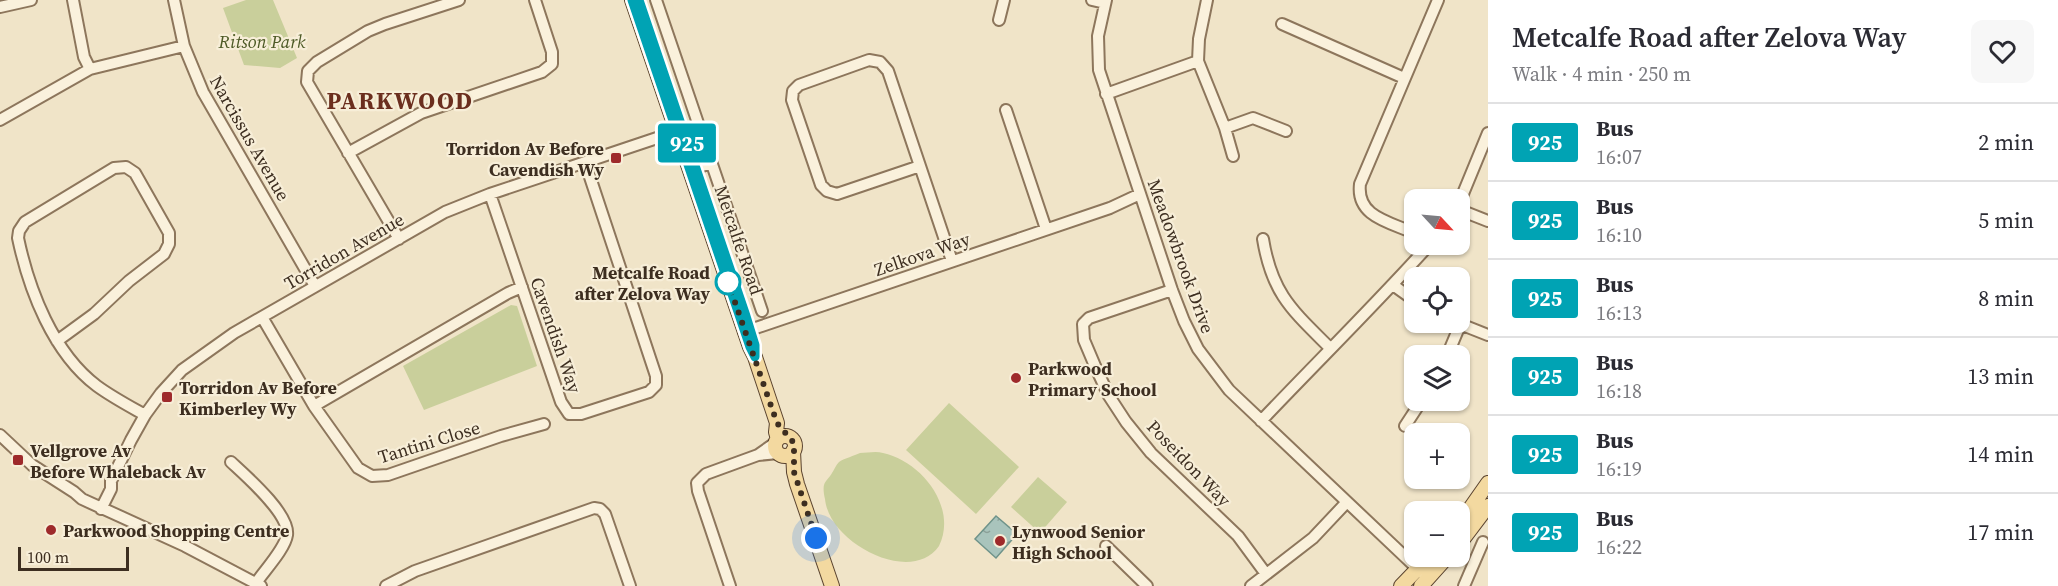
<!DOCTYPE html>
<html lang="en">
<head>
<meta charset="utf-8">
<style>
  body { margin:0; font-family:"Source Serif 4",serif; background:#f7f7f7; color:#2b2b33; height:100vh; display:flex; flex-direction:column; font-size:22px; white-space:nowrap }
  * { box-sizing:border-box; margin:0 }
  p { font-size:20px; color:#7c7c81 }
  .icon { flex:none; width:33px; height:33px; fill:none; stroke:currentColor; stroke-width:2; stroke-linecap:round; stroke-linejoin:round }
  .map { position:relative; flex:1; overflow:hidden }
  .details { display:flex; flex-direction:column; background:#fff; width:570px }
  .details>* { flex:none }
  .badge { padding:0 12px; border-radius:4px; font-size:21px; line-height:39px }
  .needle { width:39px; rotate:116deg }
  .tools { position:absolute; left:1404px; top:189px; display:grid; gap:12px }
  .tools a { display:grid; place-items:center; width:66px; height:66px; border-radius:12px; background:#fff; box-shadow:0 2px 4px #0004; font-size:30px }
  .scale { position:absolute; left:18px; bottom:15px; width:111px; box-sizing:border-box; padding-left:6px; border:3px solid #3d2e20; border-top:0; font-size:16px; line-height:21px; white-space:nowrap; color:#3d2e20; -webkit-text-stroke:4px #f7eed8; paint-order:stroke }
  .you { position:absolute; width:30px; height:30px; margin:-15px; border:4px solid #fff; border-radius:50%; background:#1a73e8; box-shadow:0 0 0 9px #1a73e833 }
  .map>.badge { position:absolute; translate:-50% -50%; box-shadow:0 0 0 3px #fff }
  .round { display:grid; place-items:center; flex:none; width:63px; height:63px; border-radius:12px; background:#f7f7f7 }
  .overview { display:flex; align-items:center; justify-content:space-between; height:102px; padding:0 24px }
  h1 { font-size:28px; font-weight:600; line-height:45px }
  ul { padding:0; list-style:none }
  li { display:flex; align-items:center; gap:18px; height:78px; padding:0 24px; border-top:2px solid #e1e1e2 }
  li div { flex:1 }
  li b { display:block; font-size:22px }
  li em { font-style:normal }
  li .badge { min-width:66px; font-weight:700; text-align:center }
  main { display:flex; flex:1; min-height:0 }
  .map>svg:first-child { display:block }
  .park { fill:#c9cf9b }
  .water { fill:url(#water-ripples); stroke:#6f938a; stroke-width:1.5 }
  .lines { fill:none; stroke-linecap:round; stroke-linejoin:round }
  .minor-casing { stroke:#8d765c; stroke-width:14 }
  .major-casing { stroke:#5b4430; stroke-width:16 }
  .minor { stroke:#faf1dc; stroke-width:10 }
  .major { stroke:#f3d9a0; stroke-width:14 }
  .line-casing { stroke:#fff; stroke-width:14 }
  .line { stroke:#00a3b4; stroke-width:9 }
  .walk { stroke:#3d2e20; stroke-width:6; stroke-dasharray:0 10.8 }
  .poi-dot { fill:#9e2a2b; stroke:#f7eed8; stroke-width:2 }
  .stop-dot { fill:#fff; stroke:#00a3b4; stroke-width:3 }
  .labels { text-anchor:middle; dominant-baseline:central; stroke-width:4.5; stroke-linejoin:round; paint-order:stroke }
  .park-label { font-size:18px; font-style:italic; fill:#4d5a26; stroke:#f7eed8 }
  .street-label { font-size:18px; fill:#3d2e20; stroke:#f7eed8 }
  .poi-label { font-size:18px; font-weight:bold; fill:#3d2e20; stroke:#f7eed8; text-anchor:start }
  .stop-label { font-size:18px; font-weight:bold; fill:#3d2e20; stroke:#f7eed8; text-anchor:end }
  .district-label { font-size:24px; font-weight:bold; letter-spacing:1.5px; fill:#6b2e1e; stroke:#f7eed8 }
</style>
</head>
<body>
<main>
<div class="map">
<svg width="1488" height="586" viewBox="0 0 1488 586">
  <defs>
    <pattern id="water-ripples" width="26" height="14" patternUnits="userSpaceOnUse" patternTransform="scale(1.5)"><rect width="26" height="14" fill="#a9c4bc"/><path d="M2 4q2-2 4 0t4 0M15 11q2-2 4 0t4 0" fill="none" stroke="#8ba098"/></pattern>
  </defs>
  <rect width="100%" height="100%" fill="#f0e4c8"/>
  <!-- park -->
  <path class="park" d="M 246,0 L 273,0 L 297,58 L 280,68 L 244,65 L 223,8 Z
    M 511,305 L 517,306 L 537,366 L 424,410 L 403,366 Z
    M 949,403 L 1019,467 L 976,514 L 906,450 Z
    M 860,453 C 867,453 876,451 883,453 C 921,461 958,507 939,546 C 911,586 829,543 825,499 C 824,495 823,489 824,485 C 825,481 830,477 832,473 C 834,470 836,465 839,462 C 845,458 854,456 860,453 Z
    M 1038,477 L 1067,502 L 1040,533 L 1011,507 Z"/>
  <!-- water -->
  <path class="water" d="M 996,516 L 1017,534 L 996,558 L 975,539 Z"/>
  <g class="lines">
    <defs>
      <path id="minor" d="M 73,0 L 84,57 L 90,69
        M 174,0 L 184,46 L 203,92 L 315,286
        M 656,0 L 762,311
        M 1092,0 L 1105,3
        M 1106,0 L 1098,36 L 1099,70 L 1172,290 L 1184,321 L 1198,349 L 1229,390 L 1421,572
        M 1207,0 L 1199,39 L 1198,61 L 1225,128 L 1233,156
        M 0,7 L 31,0
        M 999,20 L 1004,0
        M 1282,24 L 1404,78
        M 1106,94 L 1198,61
        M 1006,110 L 1046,229
        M 0,120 L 90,69 L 184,46
        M 1225,128 L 1253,118 L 1286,131
        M 348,153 L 421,113 L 542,72 L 552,64 L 552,52 L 535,0
        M 920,166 L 837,194 L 827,191 L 821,185 L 792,100 L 793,91 L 799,85 L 869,60 L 880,62 L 888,71 L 952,261
        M 690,170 L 711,163
        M 490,194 L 561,402 L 569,414 L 581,414 L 649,392 L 656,385 L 656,376 L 585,162
        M 1460,201 L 1488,133
        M 1460,210 L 1488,221
        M 1414,233 C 1390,222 1356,217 1360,184 L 1438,0
        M 399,239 L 307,82 L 308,71 L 317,62 L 368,31 L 385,24 L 459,0
        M 1263,239 C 1272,294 1292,310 1330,348
        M 1393,285 L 1414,300
        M 1172,290 L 1089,318 L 1083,324 L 1084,340 L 1095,366 L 1109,396 L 1126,422 L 1151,453 L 1238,536 L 1266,574
        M 262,317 L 314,406 L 358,468 L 372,476 L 388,475 L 501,436 L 544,424
        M 1455,322 L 1488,335
        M 744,332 L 1110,208 L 1140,194
        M 57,341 L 94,314 L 129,281 L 164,254 L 169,244 L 169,233 L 135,173 L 126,167 L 114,168 L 25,222 L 19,231 L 18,238 C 29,290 53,353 97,386 C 112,397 129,406 145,415
        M 1447,356 L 1460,325
        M 314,406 L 508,293 L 522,287
        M 1261,421 C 1317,362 1375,305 1430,244
        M 1405,426 L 1422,400
        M 0,435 L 32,465 L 74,492 L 82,499 L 185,546 L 261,586
        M 758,455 L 778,453
        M 231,462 C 246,476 290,514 287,535 C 285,549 264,571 256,583
        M 101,509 L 111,489 L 111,481 L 131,440 L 145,415 L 161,393 L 182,370 L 234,333 L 445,212 L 490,194 L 657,138 L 666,139 L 684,133
        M 1106,546 L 1147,586
        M 386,586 L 415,571 L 594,508 L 600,509 L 605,514 L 630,586
        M 730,586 L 698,491 L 697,483 L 706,474 L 758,455 L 775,443
        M 1251,586 L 1313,538 L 1346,503
        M 1464,586 L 1483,542"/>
      <path id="major" d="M 632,0 L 750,347 L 755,357 L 777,423 L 776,432 L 778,439
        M775 446a10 10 0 1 1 20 0a10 10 0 1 1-20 0Z
        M 793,451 L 794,472 L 797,484 L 832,586
        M 1460,523 L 1488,483
        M 1460,543 L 1488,506
        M 1401,586 L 1430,556
        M 1421,586 L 1448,556"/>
    </defs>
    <!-- minor casing -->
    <use href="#minor" class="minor-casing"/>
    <!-- major casing -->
    <use href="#major" class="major-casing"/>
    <!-- minor -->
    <use href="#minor" class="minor"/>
    <!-- major -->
    <use href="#major" class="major"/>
  </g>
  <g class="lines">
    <defs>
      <path id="line" d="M 632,0 L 750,347 L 755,357 L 755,345 L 746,316 L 639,0"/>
    </defs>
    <!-- line casing -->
    <use href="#line" class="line-casing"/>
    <!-- line -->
    <use href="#line" class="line"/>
    <!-- walk -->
    <path class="walk" d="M 728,282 L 777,423 L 794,443 L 794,472 L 816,538"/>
  </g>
  <!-- markers -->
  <g class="poi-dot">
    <rect x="610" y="152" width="12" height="12" rx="3"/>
    <circle cx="1016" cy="378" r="6"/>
    <rect x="161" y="391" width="12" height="12" rx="3"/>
    <rect x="12" y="454" width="12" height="12" rx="3"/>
    <circle cx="51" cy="530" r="6"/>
    <circle cx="1000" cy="541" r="6"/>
  </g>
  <circle class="stop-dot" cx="728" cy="282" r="12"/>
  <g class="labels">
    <!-- park labels -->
    <g class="park-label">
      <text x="262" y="41">Ritson Park</text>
    </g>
    <!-- street labels -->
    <g class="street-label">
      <text transform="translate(250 138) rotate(60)">Narcissus Avenue</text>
      <text transform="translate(739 240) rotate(71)">Metcalfe Road</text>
      <text transform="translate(344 251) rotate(-30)">Torridon Avenue</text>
      <text transform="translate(922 254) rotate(-19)">Zelkova Way</text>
      <text transform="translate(1181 256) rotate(70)">Meadowbrook Drive</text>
      <text transform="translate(556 335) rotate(71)">Cavendish Way</text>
      <text transform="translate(429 442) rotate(-17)">Tantini Close</text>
      <text transform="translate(1189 463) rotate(46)">Poseidon Way</text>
    </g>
    <!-- poi labels -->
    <g class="poi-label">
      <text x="604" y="148" text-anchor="end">Torridon Av Before<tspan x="604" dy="21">Cavendish Wy</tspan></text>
      <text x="1028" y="368">Parkwood<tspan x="1028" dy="21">Primary School</tspan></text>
      <text x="179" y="387">Torridon Av Before<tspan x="179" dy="21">Kimberley Wy</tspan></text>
      <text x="30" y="450">Vellgrove Av<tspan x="30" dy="21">Before Whaleback Av</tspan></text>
      <text x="63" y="530">Parkwood Shopping Centre</text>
      <text x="1012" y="531">Lynwood Senior<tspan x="1012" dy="21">High School</tspan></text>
    </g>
    <!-- stop labels -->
    <g class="stop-label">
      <text x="710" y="272">Metcalfe Road<tspan x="710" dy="21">after Zelova Way</tspan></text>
    </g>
    <!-- district labels -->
    <g class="district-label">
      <text x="400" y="100">PARKWOOD</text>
    </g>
  </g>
</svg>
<div class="tools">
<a><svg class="needle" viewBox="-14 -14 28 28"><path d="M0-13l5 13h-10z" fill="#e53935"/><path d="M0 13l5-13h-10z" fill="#7c7c81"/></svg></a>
<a><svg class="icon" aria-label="locate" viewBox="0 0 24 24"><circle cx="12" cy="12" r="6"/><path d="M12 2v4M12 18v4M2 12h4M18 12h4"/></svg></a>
<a><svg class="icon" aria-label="layers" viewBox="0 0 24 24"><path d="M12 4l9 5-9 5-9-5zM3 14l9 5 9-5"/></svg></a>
<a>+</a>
<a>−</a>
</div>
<div class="scale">100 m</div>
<div class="you" style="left:816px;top:538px"></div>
<b class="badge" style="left:687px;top:143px;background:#00a3b4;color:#fff">925</b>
</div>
<section class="details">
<div class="overview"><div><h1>Metcalfe Road after Zelova Way</h1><p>Walk · 4 min · 250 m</p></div><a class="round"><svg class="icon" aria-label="heart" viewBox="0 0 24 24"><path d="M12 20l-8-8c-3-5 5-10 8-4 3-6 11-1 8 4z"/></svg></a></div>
<ul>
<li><span class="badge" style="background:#00a3b4;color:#fff">925</span><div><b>Bus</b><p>16:07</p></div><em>2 min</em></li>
<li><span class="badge" style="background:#00a3b4;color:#fff">925</span><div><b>Bus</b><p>16:10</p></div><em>5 min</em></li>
<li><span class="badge" style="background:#00a3b4;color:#fff">925</span><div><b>Bus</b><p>16:13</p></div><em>8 min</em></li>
<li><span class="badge" style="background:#00a3b4;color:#fff">925</span><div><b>Bus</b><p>16:18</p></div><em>13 min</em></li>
<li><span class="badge" style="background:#00a3b4;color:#fff">925</span><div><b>Bus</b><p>16:19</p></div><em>14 min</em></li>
<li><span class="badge" style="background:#00a3b4;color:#fff">925</span><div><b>Bus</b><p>16:22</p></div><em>17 min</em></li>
</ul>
</section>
</main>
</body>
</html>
